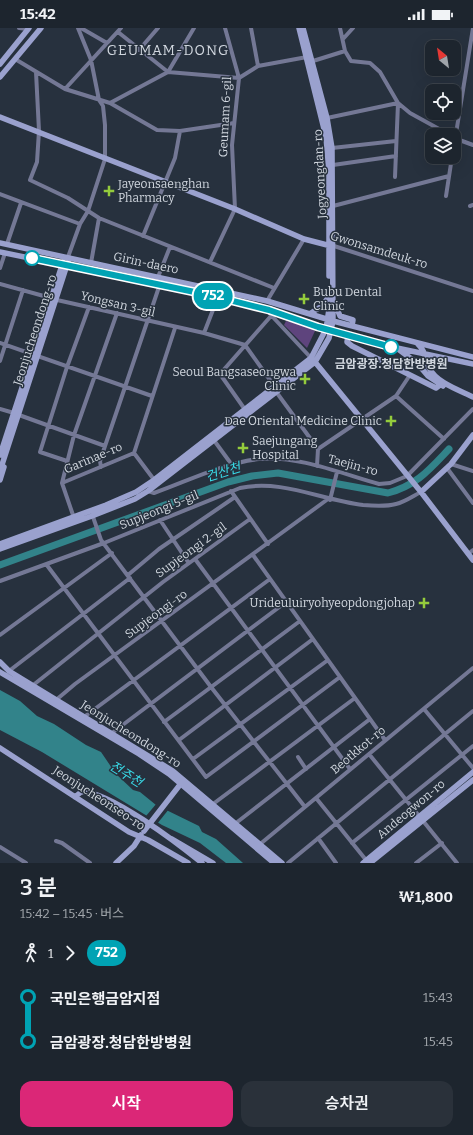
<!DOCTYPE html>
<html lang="ko">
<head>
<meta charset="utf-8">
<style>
  body { margin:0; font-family:Bitter,"Noto Sans KR",serif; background:#2a313a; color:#f1f3f6; height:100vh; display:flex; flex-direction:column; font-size:15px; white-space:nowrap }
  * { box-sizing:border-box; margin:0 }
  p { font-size:13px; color:#a0a5aa }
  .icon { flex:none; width:22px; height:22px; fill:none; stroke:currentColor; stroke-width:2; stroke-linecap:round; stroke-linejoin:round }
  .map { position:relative; height:835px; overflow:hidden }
  .drawer { display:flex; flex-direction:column; background:#1d252e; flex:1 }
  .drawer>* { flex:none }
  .badge { padding:0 8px; border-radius:13px; font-size:14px; line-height:26px }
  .needle { width:26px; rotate:330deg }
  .fabs { position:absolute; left:425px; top:12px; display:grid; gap:8px }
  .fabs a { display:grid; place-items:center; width:36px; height:36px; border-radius:8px; background:#1d252e; box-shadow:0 4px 16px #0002,0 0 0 1px #3b424a; font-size:20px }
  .map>.badge { position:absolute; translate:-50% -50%; box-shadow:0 0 0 2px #fff }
  .legs { display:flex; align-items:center; gap:6px; height:44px; padding:0 20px; font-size:13px }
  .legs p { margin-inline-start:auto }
  .headline { display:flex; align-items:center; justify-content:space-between; height:68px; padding:0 20px }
  h1 { font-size:22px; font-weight:600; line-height:30px }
  .cta { display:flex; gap:8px; margin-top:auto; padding:8px 20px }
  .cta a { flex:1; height:46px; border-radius:12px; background:#db2777; color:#fff; font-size:16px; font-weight:600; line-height:46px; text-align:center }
  .cta a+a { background:#2a313a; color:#f1f3f6 }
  ul { padding:0 20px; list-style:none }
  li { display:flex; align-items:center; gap:14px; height:44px; font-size:15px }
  li i { display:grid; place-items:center; width:6px; height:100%; margin:0 5px; background:currentColor }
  li i::after { content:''; width:10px; height:10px; margin:-5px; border:3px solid; border-radius:50%; background:#1d252e }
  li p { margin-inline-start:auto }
  li:first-child i { background:linear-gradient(#0000 50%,currentColor 0) }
  li:last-child i { background:linear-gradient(currentColor 50%,#0000 0) }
  .status { display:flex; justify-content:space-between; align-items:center; height:28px; padding:0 20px; background:#1d252e; direction:ltr }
  .status svg { height:11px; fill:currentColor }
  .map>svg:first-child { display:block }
  .green { fill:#5e447d }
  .water { fill:#32838a }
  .pier { fill:#27313e }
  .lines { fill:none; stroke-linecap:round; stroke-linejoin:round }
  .river { stroke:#32838a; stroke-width:7 }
  .street { stroke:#747895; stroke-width:4 }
  .secondary { stroke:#9aa1ce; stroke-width:5.5 }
  .secondary-bridge { stroke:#9aa1ce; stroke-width:5.5 }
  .line-1-casing { stroke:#fff; stroke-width:9 }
  .line-1 { stroke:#00a3b4; stroke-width:6 }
  .poi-dot { fill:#94cc3c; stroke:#27313e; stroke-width:1.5 }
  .stop-1-dot { fill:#fff; stroke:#00a3b4; stroke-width:2 }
  .labels { text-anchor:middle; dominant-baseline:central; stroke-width:3; stroke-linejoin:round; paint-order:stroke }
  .street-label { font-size:12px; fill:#d1d7df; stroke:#27313e }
  .poi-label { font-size:12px; fill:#d1d7df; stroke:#27313e; text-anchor:start }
  .stop-label { font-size:12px; font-weight:bold; fill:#d1d7df; stroke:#27313e }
  .water-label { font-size:13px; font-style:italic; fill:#39dbe8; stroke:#27313e }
  .quarter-label { font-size:14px; letter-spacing:1px; fill:#d1d7df; stroke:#27313e }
</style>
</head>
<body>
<div class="status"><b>15:42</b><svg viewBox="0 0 49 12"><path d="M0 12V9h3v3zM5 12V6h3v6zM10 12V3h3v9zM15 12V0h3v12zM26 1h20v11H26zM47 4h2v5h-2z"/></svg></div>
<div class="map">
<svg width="473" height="835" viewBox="0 0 473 835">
  <rect width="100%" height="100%" fill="#27313e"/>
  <!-- green -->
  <path class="green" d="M 286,293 L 306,298 L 315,303 L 307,320 L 284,297 Z"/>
  <!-- water -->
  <path class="water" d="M 0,662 L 20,673 L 37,688 L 54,696 L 86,717 L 101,724 L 116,746 L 133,762 L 140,764 L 156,777 L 199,798 L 202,804 L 216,811 L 243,835 L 226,835 L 200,815 L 162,797 L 42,724 L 0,702 Z"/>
  <!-- pier -->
  <path class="pier" d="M 157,775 L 169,781 L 157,796 L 146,788 Z"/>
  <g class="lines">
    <!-- river -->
    <path class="river" d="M 0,537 L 228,454 L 252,448 L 278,445 L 388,465 C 417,457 429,442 449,421"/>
    <!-- street -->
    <path class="street" d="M 19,0 L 28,1
      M 81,0 L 107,15
      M 251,0 L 258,38
      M 340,0 L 345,23
      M 118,4 L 168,44 L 239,50 L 258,38 L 307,29 L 313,33 L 345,23 L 351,33 L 370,35 L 380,44 L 398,75 L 410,85 L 450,107
      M 343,11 L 353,0
      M 139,22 L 158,0
      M 15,31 L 65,61 L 110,75 L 157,102 L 180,103 L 234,95
      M 36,44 L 39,103 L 37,134 L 30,152 L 68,170 L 99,190 L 274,260
      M 65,61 L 121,0
      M 110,75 L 168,44 L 194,0
      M 327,90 L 398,75 L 395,149
      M 454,110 L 473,117
      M 454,118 L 473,0
      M 332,120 L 396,113
      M 333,137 L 396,128
      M 0,166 L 80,196
      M 446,168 L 452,129
      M 333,178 L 449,148
      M 470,178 L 473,177
      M 143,208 L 175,130 L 180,103
      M 7,216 L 21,175
      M 334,218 L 473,263
      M 68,229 L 80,196 L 88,183 L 105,131 L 105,97 L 103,78 L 99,72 L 91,32 L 78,0
      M 210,234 L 235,181 L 232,117 L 239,50 L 225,0
      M 91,235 L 99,190
      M 0,240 L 5,225
      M 158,249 L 170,219
      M 0,256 L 51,270
      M 57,272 L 204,305 L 245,317 L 275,359 L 277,365 L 318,421
      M 267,273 L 304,211
      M 270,286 L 312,331
      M 204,305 L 218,269
      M 0,315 L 152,368
      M 0,333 L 23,262
      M 396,368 L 444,411
      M 0,381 L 14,385
      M 246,383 L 220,346 L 271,288
      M 19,387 L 105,418
      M 213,411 L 232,437
      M 134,425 L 175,300
      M 67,433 L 40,424 L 67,339 L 89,279
      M 451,436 L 473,443
      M 317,438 L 318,421 L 396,368 L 410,347
      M 101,439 L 100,433 L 105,418 L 160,256
      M 447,440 L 473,475
      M 62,455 L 74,407 L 117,285
      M 148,463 L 154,465 C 188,453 223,435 259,431 C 297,427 343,446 379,456 L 390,455 L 407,448 L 473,381
      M 231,463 L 268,516
      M 330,472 L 337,444
      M 92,486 L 101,512 L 211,659 L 305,779
      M 74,490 L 62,455 L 134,425 L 155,453
      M 160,492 L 188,534
      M 468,526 L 473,522
      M 253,527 L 385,712
      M 195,531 L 350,741
      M 46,536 L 206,749 L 340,649
      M 128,547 L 159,521 L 235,469
      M 0,553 L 104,515 L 240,460 C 282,451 321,472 363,477 C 374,478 385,479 396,476 C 405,474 413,468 421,464
      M 0,607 L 112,525
      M 9,643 L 130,550
      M 32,658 L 163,554 L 250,491
      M 56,672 L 75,656 L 328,471
      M 424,681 L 473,740
      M 84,689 L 270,551
      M 164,694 L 300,593
      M 112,705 L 286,574
      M 179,712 L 313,611
      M 369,726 L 457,835
      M 298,729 L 306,741
      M 193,731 L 328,632
      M 316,770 L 366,832
      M 213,776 L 355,670
      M 236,795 L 370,691
      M 318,810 L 336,835
      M 56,813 L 62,815 L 90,835
      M 352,815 L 473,718
      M 259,817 L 473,640
      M 0,819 L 26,835
      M 288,835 L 473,683
      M 416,835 L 442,815"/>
    <!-- secondary -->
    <path class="secondary" d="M 299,0 L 326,109 L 329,144 L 329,248
      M 0,36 L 29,0
      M 0,49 L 41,0
      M 0,89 L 235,181 L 304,211 L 331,218
      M 0,215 L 267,273 L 333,293 L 473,329
      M 0,224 L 209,267 L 269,282 L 318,299 L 397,320 L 473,336
      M 333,276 L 336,278 L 340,288 L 353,292 L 352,298
      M 311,285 L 322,278 L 327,271 L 329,271
      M 348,307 L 347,314 L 352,318 L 436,360 L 440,357
      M 417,315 C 427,325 424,330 429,340 C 437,355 459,362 473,369
      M 398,321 L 417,335 L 428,348 L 443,358
      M 315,334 L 421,464 L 473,532
      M 0,427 L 63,234
      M 0,443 L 68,234
      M 0,452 L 4,439
      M 421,464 L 451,436 L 473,407
      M 0,516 L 106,477 L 136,464 L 154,452 L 311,330 L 326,301 L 329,281
      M 0,521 L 92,488 L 135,471 L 148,463 L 315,334 L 329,310 L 333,293 L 332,120 L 327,90 L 303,0
      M 0,634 L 9,643 L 173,743 L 282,835
      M 0,644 L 139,726 L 169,746 L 274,835
      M 0,720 L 129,804 L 148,812 L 188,835
      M 75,769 L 81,764 C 107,761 180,817 202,835
      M 172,811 L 213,835
      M 116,835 L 134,818 L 141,807
      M 363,835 L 473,744
      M 370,835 L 473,752"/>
    <!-- secondary-bridge -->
    <path class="secondary-bridge" d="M 144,803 L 179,758"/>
  </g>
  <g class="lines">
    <defs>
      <path id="line-1" d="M 32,230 L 209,267 L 269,282 L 318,299 L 391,319"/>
    </defs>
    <!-- line-1 casing -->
    <use href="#line-1" class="line-1-casing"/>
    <!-- line-1 -->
    <use href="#line-1" class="line-1"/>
  </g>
  <!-- markers -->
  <g class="poi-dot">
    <path d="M107 157h4v4h4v4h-4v4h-4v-4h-4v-4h4z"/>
    <path d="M302 265h4v4h4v4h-4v4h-4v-4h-4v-4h4z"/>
    <path d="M303 345h4v4h4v4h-4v4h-4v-4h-4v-4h4z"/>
    <path d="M389 387h4v4h4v4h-4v4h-4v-4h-4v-4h4z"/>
    <path d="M241 414h4v4h4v4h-4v4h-4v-4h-4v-4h4z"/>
    <path d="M422 569h4v4h4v4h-4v4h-4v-4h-4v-4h4z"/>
  </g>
  <g class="stop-1-dot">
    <circle cx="32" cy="230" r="7"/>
    <circle cx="391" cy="319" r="7"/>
  </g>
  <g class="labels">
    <!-- street labels -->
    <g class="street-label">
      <text transform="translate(225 89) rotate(-87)">Geumam 6-gil</text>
      <text transform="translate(320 146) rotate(-93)">Jogyeongdan-ro</text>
      <text transform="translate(379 222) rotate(17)">Gwonsamdeuk-ro</text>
      <text transform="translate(146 235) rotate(12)">Girin-daero</text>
      <text transform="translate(118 276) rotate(13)">Yongsan 3-gil</text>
      <text transform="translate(35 302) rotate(-72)">Jeonjucheondong-ro</text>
      <text transform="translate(93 430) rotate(-23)">Garinae-ro</text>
      <text transform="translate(353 437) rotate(15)">Taejin-ro</text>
      <text transform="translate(159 482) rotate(-22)">Supjeongi 5-gil</text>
      <text transform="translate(191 522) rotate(-36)">Supjeongi 2-gil</text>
      <text transform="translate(156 586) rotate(-36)">Supjeongi-ro</text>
      <text transform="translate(131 706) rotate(32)">Jeonjucheondong-ro</text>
      <text transform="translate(358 722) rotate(-40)">Beotkkot-ro</text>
      <text transform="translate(99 770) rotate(33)">Jeonjucheonseo-ro</text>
      <text transform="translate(411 781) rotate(-40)">Andeogwon-ro</text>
    </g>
    <!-- poi labels -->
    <g class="poi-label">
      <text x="118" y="156">Jayeonsaenghan<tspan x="118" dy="14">Pharmacy</tspan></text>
      <text x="313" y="264">Bubu Dental<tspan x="313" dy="14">Clinic</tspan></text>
      <text x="296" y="344" text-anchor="end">Seoul Bangsaseongwa<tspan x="296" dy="14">Clinic</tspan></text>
      <text x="382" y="393" text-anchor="end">Dae Oriental Medicine Clinic</text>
      <text x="252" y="413">Saejungang<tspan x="252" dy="14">Hospital</tspan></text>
      <text x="415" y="575" text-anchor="end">Urideuluiryohyeopdongjohap</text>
    </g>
    <!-- stop labels -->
    <g class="stop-label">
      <text x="391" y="336">금암광장.청담한방병원</text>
    </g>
    <!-- water labels -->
    <g class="water-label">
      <text transform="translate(223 444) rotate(-17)">건산천</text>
      <text transform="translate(126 746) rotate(32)">전주천</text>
    </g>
    <!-- quarter labels -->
    <g class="quarter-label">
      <text x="168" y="22">GEUMAM-DONG</text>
    </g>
  </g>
</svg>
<div class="fabs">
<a><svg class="needle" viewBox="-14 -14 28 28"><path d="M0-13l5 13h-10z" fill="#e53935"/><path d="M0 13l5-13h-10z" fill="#a0a5aa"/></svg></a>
<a><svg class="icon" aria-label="locate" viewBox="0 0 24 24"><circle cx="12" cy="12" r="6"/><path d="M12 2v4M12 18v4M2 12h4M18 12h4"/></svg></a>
<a><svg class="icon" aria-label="layers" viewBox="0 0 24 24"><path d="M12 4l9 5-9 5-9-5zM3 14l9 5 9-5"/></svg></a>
</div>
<b class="badge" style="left:213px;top:268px;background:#00a3b4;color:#fff">752</b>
</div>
<section class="drawer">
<div class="headline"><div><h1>3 분</h1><p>15:42 – 15:45 · 버스</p></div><b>₩1,800</b></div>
<div class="legs"><svg class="icon" aria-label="walk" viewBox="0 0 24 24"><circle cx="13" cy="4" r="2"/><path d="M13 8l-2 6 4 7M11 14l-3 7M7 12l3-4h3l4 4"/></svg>1<svg class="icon" aria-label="forward" viewBox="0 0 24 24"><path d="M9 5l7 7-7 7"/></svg><b class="badge" style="background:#00a3b4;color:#fff">752</b></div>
<ul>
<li><i style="color:#00a3b4"></i><b>국민은행금암지점</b><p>15:43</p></li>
<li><i style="color:#00a3b4"></i><b>금암광장.청담한방병원</b><p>15:45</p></li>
</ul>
<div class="cta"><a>시작</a><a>승차권</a></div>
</section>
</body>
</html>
